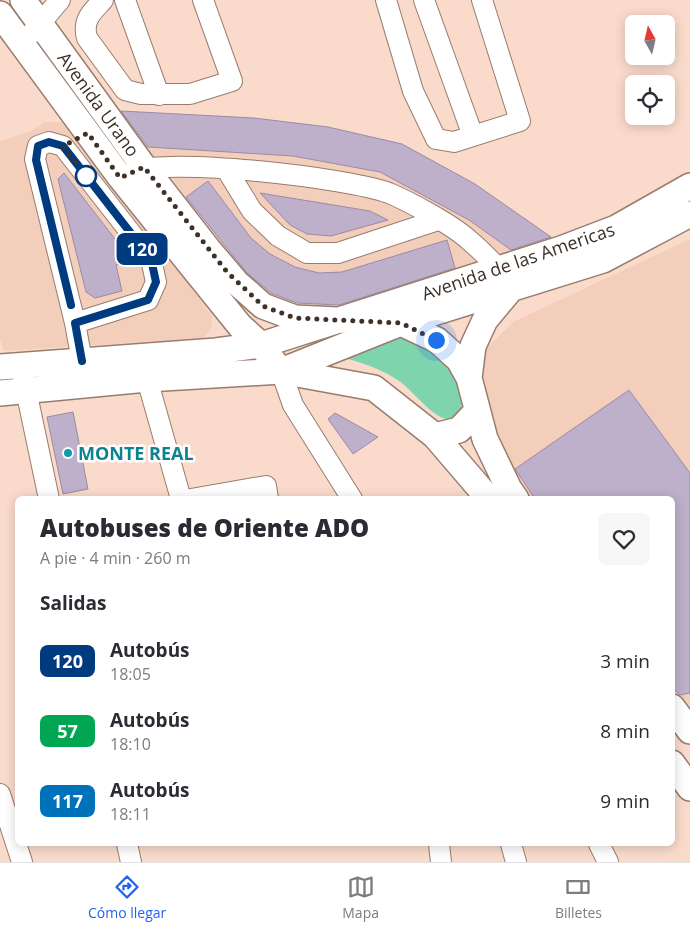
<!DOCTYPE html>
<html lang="es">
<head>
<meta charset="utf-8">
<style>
  body { margin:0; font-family:"Open Sans",sans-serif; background:#f7f7f7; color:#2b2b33; height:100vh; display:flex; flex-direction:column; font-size:19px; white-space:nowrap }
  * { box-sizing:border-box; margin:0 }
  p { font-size:16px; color:#7c7c81 }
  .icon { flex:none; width:28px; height:28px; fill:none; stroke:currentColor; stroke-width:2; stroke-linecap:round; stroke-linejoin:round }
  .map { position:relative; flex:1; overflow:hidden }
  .sheet { position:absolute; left:15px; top:496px; width:660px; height:350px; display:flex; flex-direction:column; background:#fff; border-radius:8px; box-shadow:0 2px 12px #0003 }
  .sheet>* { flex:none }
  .badge { padding:0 10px; border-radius:8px; font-size:18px; line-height:32px }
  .needle { width:32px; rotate:352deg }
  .tools { position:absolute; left:625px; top:15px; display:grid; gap:10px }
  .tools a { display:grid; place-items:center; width:50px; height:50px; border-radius:8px; background:#fff; box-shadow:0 2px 12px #0003; font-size:25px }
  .you { position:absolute; width:25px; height:25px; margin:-12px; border:4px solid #fff; border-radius:50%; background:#1a73e8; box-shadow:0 0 0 8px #1a73e833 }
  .map>.badge { position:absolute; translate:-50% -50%; box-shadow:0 0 0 2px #fff }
  h2 { padding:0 25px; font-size:19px; line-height:45px }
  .round { display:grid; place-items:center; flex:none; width:52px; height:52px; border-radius:8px; background:#f7f7f7 }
  .headline { display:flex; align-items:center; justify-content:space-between; height:85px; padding:0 25px }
  h1 { font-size:24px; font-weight:800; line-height:38px }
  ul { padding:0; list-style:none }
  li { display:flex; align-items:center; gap:15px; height:70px; padding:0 25px }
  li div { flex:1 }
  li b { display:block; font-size:19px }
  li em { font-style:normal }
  li .badge { min-width:55px; font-weight:700; text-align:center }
  .menu { display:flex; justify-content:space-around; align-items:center; height:70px; border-top:1px solid #e1e1e2; background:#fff; font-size:14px; color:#7c7c81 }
  .menu a { display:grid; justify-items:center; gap:2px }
  .menu .on { color:#2563eb }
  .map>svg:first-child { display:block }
  .built { fill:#f3ceba }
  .green { fill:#7ed4ad }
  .building { fill:#beafca; stroke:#9a8ba5 }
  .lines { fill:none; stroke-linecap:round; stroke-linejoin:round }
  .minor-casing { stroke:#987c6d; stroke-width:22 }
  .major-casing { stroke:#987c6d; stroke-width:28 }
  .minor { stroke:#fff; stroke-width:20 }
  .major { stroke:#fff; stroke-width:25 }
  .line-casing { stroke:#fff; stroke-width:11 }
  .line { stroke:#003b80; stroke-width:8 }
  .walk { stroke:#3d312a; stroke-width:5; stroke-dasharray:0 9 }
  .stop-dot { fill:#fff; stroke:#003b80; stroke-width:2.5 }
  .culture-dot { fill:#0f9aa8; stroke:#fff; stroke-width:2 }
  .labels { text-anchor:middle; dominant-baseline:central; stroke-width:5; stroke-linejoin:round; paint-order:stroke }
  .street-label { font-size:18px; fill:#3d312a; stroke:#fff }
  .culture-label { font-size:18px; font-weight:bold; fill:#0d838f; stroke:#fff; text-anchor:start }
</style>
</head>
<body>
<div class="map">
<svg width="690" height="862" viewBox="0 0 690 862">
  <rect width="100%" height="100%" fill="#fadbcb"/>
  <!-- built -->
  <path class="built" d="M 111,111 L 254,118 L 328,127 L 402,144 L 475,184 L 555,240 L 357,303 L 322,307 L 288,302 L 257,289 L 227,264 Z
    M 44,122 L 69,122 L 212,316 L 211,329 L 203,338 L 4,351 L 0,339 L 0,141 L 31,131 Z
    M 690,239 L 690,725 L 673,701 L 672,499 L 526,499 L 513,481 L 485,403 L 481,353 L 515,321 Z"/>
  <!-- green -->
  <path class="green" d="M 398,337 C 434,343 479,382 456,420 C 433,423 415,390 396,379 C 379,368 360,362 341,357 Z"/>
  <!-- building -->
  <path class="building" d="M 121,111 L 254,118 L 328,127 L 402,144 L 475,184 L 551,237 L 511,250 L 469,220 L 380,172 L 293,156 L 148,147 Z
    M 64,173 L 132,261 L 116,265 L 122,291 L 95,298 L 86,292 L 58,179 Z
    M 208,181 L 251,238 L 270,254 L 295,267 L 319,273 L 342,272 L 447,240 L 455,268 L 339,305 L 297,303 L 271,293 L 247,273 L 186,197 Z
    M 260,193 L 370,211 L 388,220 L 331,236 L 307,234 L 290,225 Z
    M 629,390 L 690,473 L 690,693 L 680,695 L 672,688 L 672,499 L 535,499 L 515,469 Z
    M 73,412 L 88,489 L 63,494 L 47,417 Z
    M 335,413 L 378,437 L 353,454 L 328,419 Z"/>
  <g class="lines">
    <defs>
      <path id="minor" d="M 103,0 C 92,12 82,20 87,38 L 125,90 L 141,94 L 190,94 L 232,81 L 203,0
        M 125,0 L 159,95
        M 386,0 L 413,91 L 436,139 L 454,142 L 520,121 L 482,0
        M 424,0 L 473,136
        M 32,33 L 60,0
        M 227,170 L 252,211 L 278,236 L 307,253 L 338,253 L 438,220
        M 133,172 C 169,157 350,178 389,193 C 410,202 453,225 470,241 C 481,250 490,260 500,270
        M 75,323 L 148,300 L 156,282 L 151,259 L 63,146 L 49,142 L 38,146 L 35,159 L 75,323 L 82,361
        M 281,371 L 293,405 L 352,499
        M 23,376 L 49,499
        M 147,379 L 181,499
        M 191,499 L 266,486 L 268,499
        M 0,794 L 22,862
        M 127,844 L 131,862
        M 439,844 L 441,862
        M 511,844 L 516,862
        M 599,844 L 608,862"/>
      <path id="major" d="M 23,0 L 144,167 L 208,249 L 237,283 L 263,306 L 295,318 L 401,323 L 437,340 L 459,360 L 469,378 L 485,439 L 509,489 L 516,499
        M 0,14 L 120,177 L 240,326 L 261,345 L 281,371 L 374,388 L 435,436 L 489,499
        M 0,367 L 216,351 L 261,345 L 561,249 L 616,228 L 690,186
        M 469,378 L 473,346 L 485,320 L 510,290
        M 0,393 L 147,379 L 281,371 L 401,323 L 603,260 L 690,214
        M 435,436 L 459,430 L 477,411
        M 672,707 L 690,731
        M 672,763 L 690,788"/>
    </defs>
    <!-- minor casing -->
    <use href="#minor" class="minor-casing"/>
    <!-- major casing -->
    <use href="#major" class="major-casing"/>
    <!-- minor -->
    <use href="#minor" class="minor"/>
    <!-- major -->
    <use href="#major" class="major"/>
  </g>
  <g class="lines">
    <defs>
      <path id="line" d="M 71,305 L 36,160 L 38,146 L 49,142 L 63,146 L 140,245 L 151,259 L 156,282 L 148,300 L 75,323 L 82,361"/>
    </defs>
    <!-- line casing -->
    <use href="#line" class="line-casing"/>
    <!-- line -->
    <use href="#line" class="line"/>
    <!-- walk -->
    <path class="walk" d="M 86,176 L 63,146 L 88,133 L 120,178 L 144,167 L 227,272 L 263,306 L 295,318 L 401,323 L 436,340"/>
  </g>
  <!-- markers -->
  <circle class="stop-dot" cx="86" cy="176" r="10"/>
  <circle class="culture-dot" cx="68" cy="453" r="5"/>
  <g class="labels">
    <!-- street labels -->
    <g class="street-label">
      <text transform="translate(99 104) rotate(54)">Avenida Urano</text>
      <text transform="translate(518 261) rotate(-19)">Avenida de las Americas</text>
    </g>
    <!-- culture labels -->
    <g class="culture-label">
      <text x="78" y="453">MONTE REAL</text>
    </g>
  </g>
</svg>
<div class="tools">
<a><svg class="needle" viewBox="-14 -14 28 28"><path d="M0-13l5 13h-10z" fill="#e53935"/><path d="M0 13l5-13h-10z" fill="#7c7c81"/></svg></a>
<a><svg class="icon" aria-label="locate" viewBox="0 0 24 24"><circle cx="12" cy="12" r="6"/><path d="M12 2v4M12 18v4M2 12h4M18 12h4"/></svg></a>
</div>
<div class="you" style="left:436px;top:340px"></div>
<b class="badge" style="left:142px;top:249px;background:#003b80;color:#fff">120</b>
<section class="sheet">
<div class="headline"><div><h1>Autobuses de Oriente ADO</h1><p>A pie · 4 min · 260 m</p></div><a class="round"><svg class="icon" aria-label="heart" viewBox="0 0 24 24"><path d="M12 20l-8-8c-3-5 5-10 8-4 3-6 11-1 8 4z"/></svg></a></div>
<h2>Salidas</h2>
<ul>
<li><span class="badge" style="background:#003b80;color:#fff">120</span><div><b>Autobús</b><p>18:05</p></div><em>3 min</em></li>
<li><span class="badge" style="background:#00a651;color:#fff">57</span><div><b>Autobús</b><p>18:10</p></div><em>8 min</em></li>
<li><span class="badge" style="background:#0072bc;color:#fff">117</span><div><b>Autobús</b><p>18:11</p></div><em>9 min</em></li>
</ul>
</section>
</div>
<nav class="menu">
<a class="on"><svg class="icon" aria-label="directions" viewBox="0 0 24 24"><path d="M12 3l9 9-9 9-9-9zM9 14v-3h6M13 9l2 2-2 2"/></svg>Cómo llegar</a>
<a><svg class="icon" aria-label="map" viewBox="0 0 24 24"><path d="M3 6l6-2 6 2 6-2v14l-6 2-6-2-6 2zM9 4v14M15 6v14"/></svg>Mapa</a>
<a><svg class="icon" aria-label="tickets" viewBox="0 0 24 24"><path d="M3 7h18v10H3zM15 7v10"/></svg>Billetes</a>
</nav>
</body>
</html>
